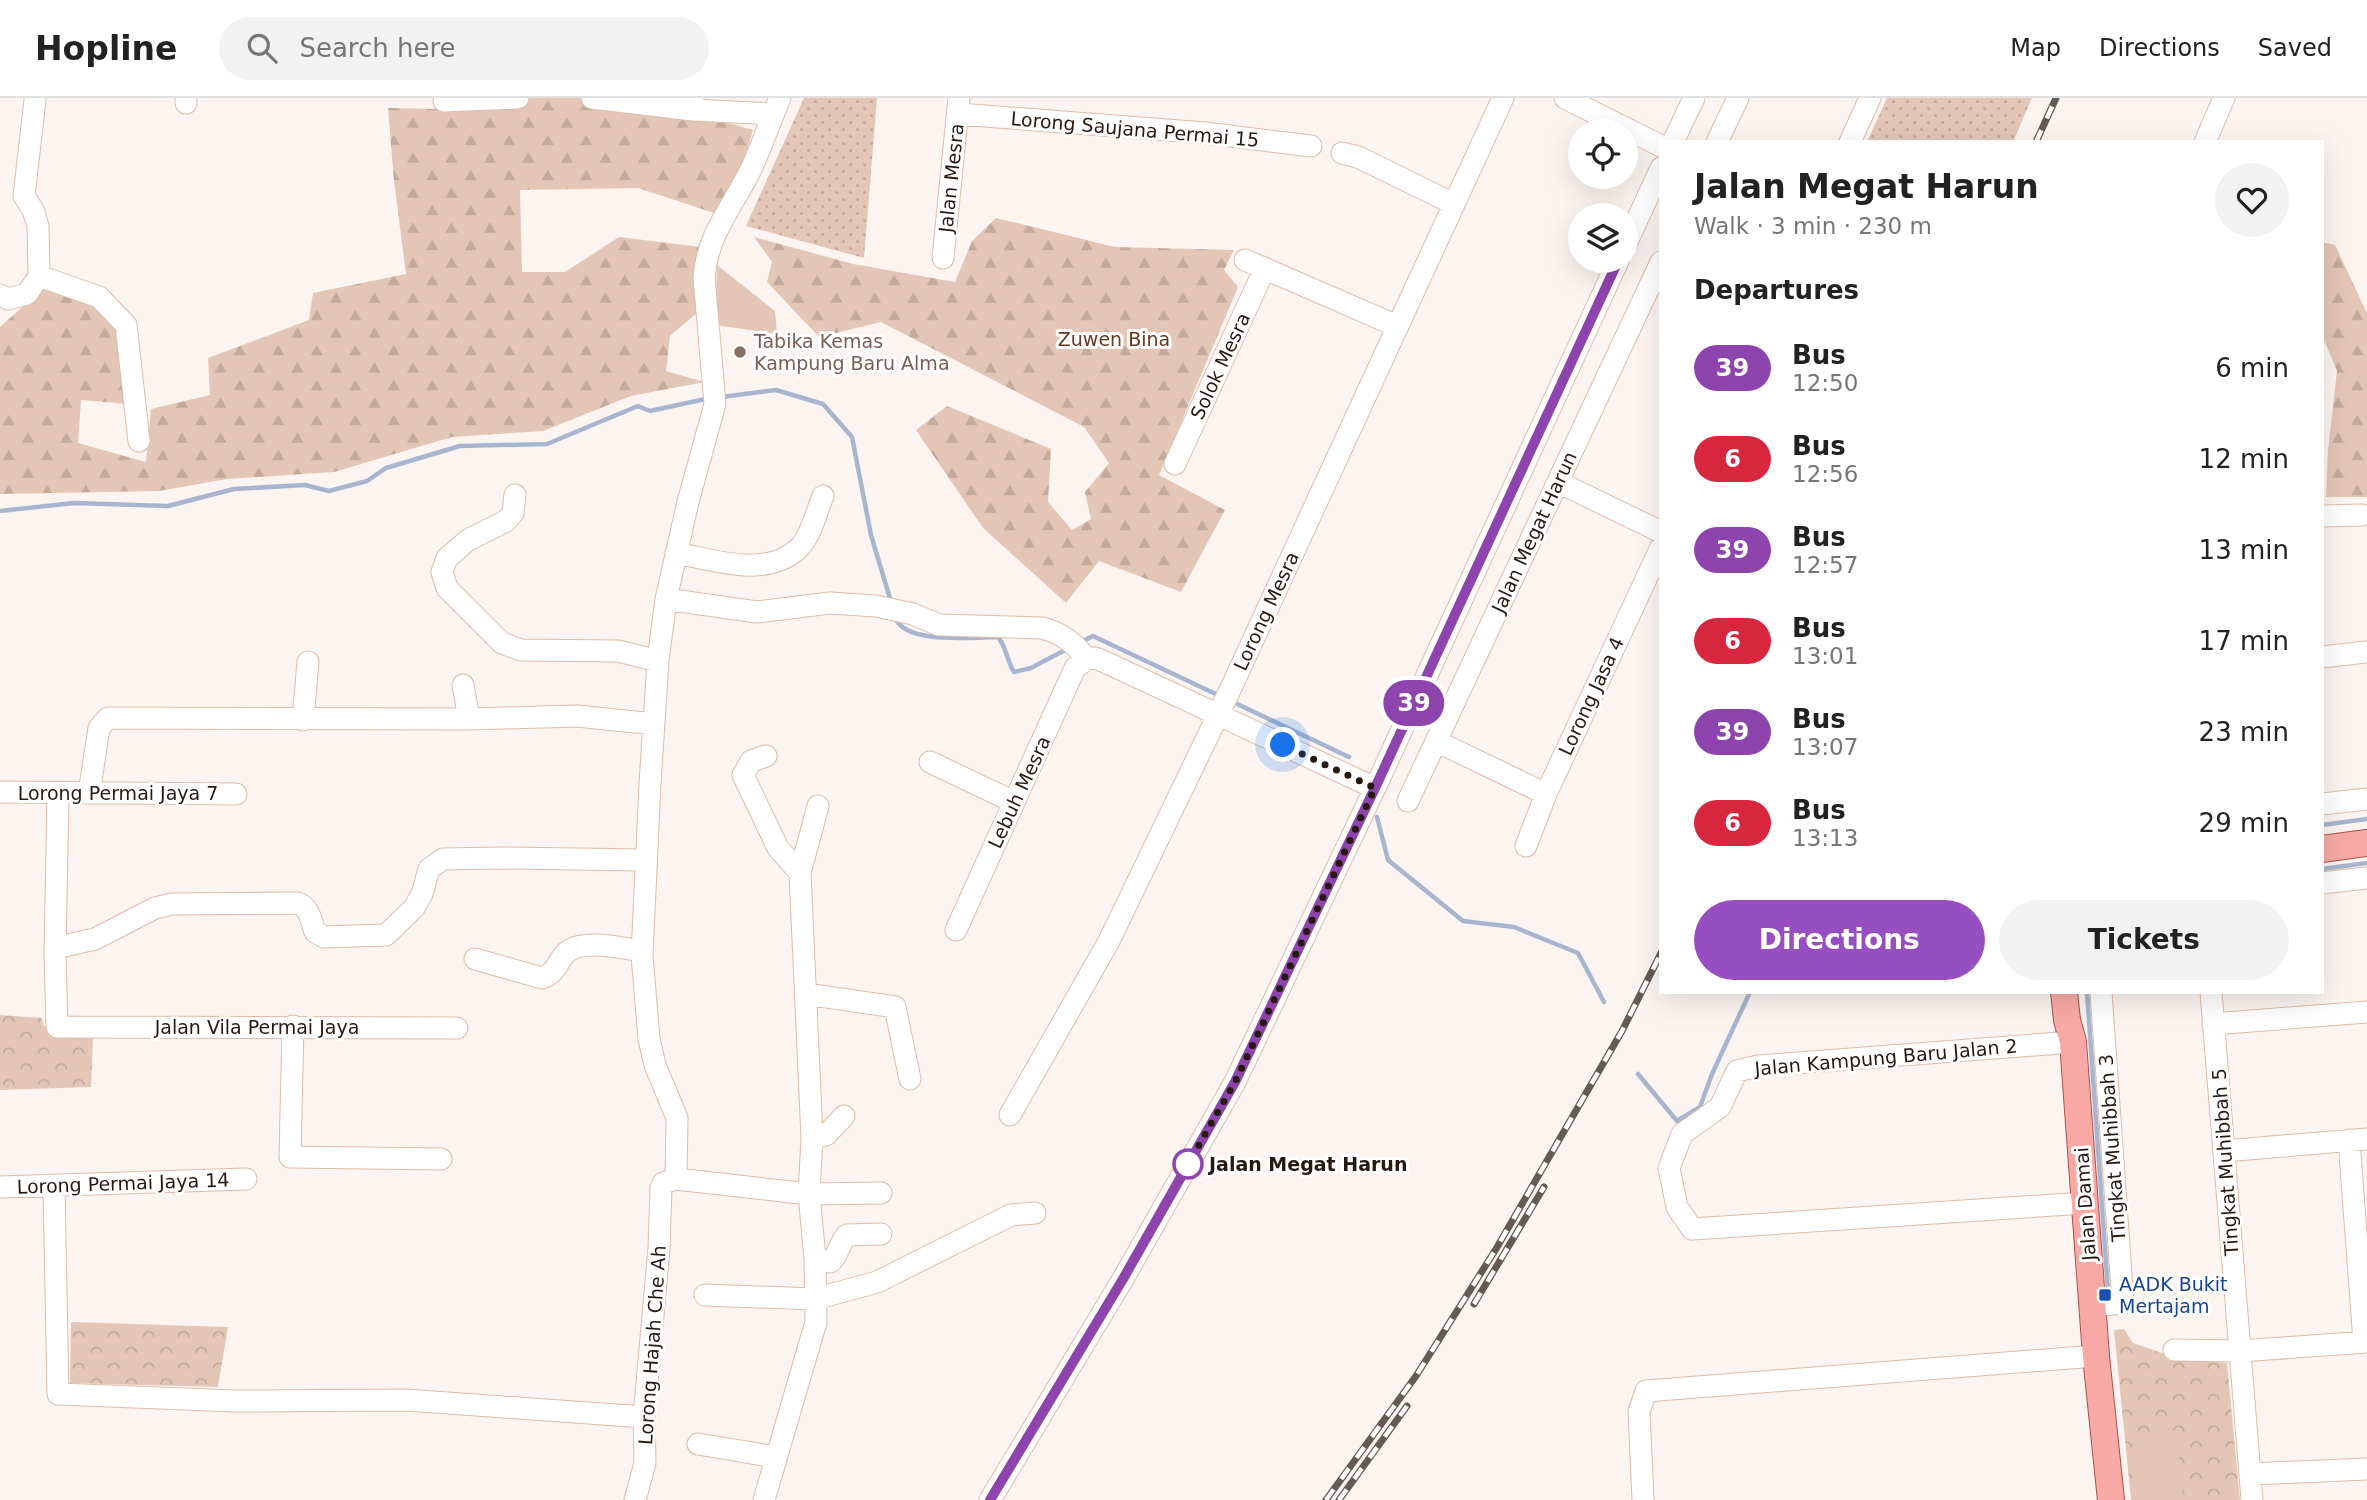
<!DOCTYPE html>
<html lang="en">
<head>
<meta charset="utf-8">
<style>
  body { margin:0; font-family:"DejaVu Sans",sans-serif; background:#f2f2f2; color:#222; height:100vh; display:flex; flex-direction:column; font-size:26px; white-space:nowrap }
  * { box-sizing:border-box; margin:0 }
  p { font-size:23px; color:#767676 }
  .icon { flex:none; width:38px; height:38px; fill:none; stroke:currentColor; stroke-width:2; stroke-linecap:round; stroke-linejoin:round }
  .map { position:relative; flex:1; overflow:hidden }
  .side { position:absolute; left:1659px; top:42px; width:665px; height:854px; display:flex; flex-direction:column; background:#fff; border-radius:0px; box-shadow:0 7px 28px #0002 }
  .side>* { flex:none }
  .badge { padding:0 14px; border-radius:23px; font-size:24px; line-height:46px }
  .tools { position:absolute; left:1568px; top:21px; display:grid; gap:14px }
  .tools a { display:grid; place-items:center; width:70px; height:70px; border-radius:50%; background:#fff; box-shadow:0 7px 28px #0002; font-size:35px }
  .you { position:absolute; width:35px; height:35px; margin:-18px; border:5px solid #fff; border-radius:50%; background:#1a73e8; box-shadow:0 0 0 10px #1a73e833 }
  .map>.badge { position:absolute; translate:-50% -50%; box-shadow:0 0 0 4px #fff }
  h2 { padding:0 35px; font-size:26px; line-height:63px }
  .round { display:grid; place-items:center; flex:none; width:74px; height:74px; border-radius:37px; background:#f2f2f2 }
  .headline { display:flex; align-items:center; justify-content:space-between; height:119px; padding:0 35px }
  h1 { font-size:33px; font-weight:600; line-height:52px }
  .button { display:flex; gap:14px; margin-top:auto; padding:14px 35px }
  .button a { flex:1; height:80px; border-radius:42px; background:#964ec1; color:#fff; font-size:28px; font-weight:600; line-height:80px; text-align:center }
  .button a+a { background:#f2f2f2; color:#222 }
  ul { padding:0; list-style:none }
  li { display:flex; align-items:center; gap:21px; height:91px; padding:0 35px }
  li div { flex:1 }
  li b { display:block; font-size:26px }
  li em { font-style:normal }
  li .badge { min-width:77px; font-weight:700; text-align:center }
  header { display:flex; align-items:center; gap:42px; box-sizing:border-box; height:98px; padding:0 35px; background:#fff; border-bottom:2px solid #e0e0e0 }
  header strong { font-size:33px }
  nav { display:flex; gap:38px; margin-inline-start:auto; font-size:24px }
  .search { width:490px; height:63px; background:#f2f2f2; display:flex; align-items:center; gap:18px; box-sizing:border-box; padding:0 24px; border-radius:38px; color:#767676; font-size:26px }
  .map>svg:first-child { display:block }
  .grass { fill:url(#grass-dots) }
  .forest { fill:url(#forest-firs) }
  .park { fill:url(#park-crowns) }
  .pitch { fill:#e4c6b6 }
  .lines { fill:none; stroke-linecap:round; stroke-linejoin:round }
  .stream { stroke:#a7b5d0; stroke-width:4.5 }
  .minor-casing { stroke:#dfbba8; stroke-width:23 }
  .major-casing { stroke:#ab524c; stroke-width:28 }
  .minor { stroke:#fff; stroke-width:21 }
  .major { stroke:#f8a9a6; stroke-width:26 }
  .rail-casing { stroke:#665a54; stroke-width:7 }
  .rail { stroke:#fff; stroke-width:4.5; stroke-dasharray:13; stroke-linecap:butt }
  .line-casing { stroke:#fff; stroke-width:16 }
  .line { stroke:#8e44ad; stroke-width:10 }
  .walk { stroke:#261912; stroke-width:7; stroke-dasharray:0 12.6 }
  .education-dot { fill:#8d6e63; stroke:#fff; stroke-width:2.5 }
  .stop-dot { fill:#fff; stroke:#8e44ad; stroke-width:3.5 }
  .transit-dot { fill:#1a4fb4; stroke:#fff; stroke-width:2.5 }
  .labels { text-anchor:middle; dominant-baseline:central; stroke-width:6; stroke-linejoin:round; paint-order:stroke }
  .street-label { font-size:19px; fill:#261912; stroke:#fff }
  .park-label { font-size:19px; fill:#643920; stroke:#fff }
  .education-label { font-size:19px; fill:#785e54; stroke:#fff; text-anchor:start }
  .stop-label { font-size:19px; font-weight:bold; fill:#261912; stroke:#fff; text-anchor:start }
  .transit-label { font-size:19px; fill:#164399; stroke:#fff; text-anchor:start }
</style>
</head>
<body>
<header>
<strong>Hopline</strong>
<div class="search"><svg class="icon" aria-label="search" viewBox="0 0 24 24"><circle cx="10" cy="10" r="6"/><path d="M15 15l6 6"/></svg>Search here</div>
<nav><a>Map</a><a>Directions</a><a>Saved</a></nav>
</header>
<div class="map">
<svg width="2367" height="1402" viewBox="0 0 2367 1402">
  <defs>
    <pattern id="grass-dots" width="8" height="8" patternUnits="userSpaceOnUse" patternTransform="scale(1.75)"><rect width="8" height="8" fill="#e4c6b6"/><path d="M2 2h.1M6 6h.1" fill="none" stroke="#c3aa9b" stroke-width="1.8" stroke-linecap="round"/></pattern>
    <pattern id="forest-firs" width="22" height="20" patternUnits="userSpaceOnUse" patternTransform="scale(1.75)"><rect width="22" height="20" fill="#e4c6b6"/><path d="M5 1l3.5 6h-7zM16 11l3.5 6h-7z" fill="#c3aa9b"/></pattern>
    <pattern id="park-crowns" width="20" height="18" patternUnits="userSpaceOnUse" patternTransform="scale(1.75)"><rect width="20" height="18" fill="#e4c6b6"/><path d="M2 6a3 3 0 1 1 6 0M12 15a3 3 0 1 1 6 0" fill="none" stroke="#c3aa9b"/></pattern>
  </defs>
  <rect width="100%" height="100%" fill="#fcf4f0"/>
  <!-- grass -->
  <path class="grass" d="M 804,0 L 877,0 L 864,160 L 746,128 Z
    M 1887,0 L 2032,0 L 2013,44 L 1867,44 Z"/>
  <!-- forest -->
  <path class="forest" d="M 450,0 L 638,0 L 753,32 L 738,81 L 717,116 L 638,90 L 520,92 L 522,174 L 565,174 L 619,139 L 701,149 L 699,213 L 670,238 L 666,273 L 704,284 L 631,298 L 543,333 L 452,339 L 334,374 L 227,381 L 159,393 L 0,396 L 0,229 L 46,188 L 95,206 L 119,228 L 127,306 L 81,302 L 78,345 L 146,364 L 151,311 L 210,297 L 208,260 L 309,222 L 313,195 L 406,176 L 394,83 L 388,10 L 437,11 Z
    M 996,120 L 1115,149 L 1234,152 L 1224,172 L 1238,189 L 1159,377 L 1225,412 L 1181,494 L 1099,463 L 1066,505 L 983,430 L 916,332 L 947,308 L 1051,351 L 1048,404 L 1072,432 L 1091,421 L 1085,394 L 1109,365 L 1084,329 L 881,224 L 819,239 L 767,184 L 772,164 L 754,139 L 853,166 L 955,184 L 972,143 Z
    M 2322,144 L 2335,147 L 2367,215 L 2367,399 L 2326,399 L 2328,352 L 2337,273 L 2322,237 Z"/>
  <!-- park -->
  <path class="park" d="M 0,917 L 42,920 L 43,927 L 63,940 L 93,940 L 91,989 L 0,992 Z
    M 71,1224 L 228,1229 L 218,1289 L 70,1285 Z
    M 2124,1231 L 2133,1245 L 2171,1258 L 2227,1265 L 2240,1402 L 2131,1402 L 2114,1232 Z"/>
  <!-- pitch -->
  <path class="pitch" d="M 717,167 L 775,213 L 777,236 L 715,227 Z
    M 2176,1332 L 2183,1402 L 2137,1402 L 2131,1336 Z"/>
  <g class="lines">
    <!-- stream -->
    <path class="stream" d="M 722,299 L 776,292 L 823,306 L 852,339 L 871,437 L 891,504
      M 0,413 L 74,405 L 168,408 L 234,391 L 305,387 L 329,393 L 367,383 L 386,370 L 460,348 L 547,346 L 638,308 L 650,313 L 710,300
      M 895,519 C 904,547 974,539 998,539 C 1006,548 1007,563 1014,574 L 1031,570 L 1067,551
      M 1081,544 L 1093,538 L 1222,599
      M 1233,604 L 1349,659
      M 1377,719 L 1388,762 L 1463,823 L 1514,829 L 1578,855 L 1604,904
      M 2322,727 L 2367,721
      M 2322,771 L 2367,765
      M 2087,894 L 2108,1193
      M 1638,976 L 1677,1023 L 1700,1009 L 1712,976 L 1750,894"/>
    <defs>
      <path id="minor" d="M 186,0 L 186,5
        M 592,0 L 693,12
        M 693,0 L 693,12 L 773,16
        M 1565,0 L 1661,48
        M 444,3 L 518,0
        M 959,16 L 1205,35 L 1311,48
        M 1673,44 L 1694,0
        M 1717,44 L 1738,0
        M 1850,44 L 1870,0
        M 2205,44 L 2224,0
        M 1342,55 L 1358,59 L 1454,106
        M 1626,146 L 1661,70
        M 943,160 L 959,0
        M 1245,162 L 1397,228
        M 39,178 L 99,199 L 126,227 L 139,343
        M 0,197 L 8,201 L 27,196 L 39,178 L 38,128 L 33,112 L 24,98 L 35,2
        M 1175,366 L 1265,170
        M 1558,384 L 1661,434
        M 515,397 L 513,415 L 506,423 L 468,442 L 447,460 L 442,474 L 447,490 L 502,545 L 521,552 L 618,553 L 658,563
        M 2322,418 L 2362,417
        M 676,455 C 714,462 764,480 797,452 C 811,439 816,415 823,398
        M 666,501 L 757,514 L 830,505 L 876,508 L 913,516 L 939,527 L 1042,530 C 1062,535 1074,545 1087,561
        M 2322,559 L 2367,554
        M 1087,561 L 1095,560 L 1105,564 L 1375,690
        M 463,587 L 469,621 L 577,618 L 654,626
        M 303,622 L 308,564
        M 1436,643 L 1546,696
        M 930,664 L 1014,704
        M 0,694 L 236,696
        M 58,695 L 55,855 L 57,929 L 457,930
        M 89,695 L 99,630 L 108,620 L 469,621
        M 1408,703 L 1661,164
        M 2322,706 L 2367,701
        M 1526,748 L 1546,696 L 1661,449
        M 800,775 L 818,708
        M 2322,785 L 2367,780
        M 956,832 L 1075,570 L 1087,561
        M 55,850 L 95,841 L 155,810 L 172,806 L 298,805 C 310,810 311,822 315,834 L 324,839 L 386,837 L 414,810 L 422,796 L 429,771 L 443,761 L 501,760 L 646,762
        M 475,861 L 542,880 C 555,876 556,867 564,857 C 578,839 621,850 642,853
        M 2211,894 L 2252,1402
        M 806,896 L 895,909 L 910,981
        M 2213,926 L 2367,914
        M 293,928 L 290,1059 L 441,1061
        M 2073,944 L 1758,968 L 1737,973 L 1720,1009 L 1682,1036 L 1669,1070 L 1677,1109 L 1692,1131 L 2085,1105
        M 1010,1017 L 1109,843 L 1231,590 L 1503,0
        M 812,1040 L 826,1037 L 844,1018
        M 2349,1042 L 2364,1244
        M 2224,1053 L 2367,1041
        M 676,1081 L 677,1020 L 655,967 L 649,941 L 642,857 L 650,686 L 658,563 L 666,501 L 688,404 L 715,306 L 704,179 C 708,134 733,109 751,71 C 762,48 770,23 780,0
        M 0,1089 L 246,1081
        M 54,1089 L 58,1296 L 235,1303 L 406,1302 L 644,1319
        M 815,1161 L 830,1164 C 840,1156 838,1146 847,1137 L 881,1136
        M 705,1197 L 815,1201 L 877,1184 L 1011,1117 L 1035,1115
        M 2093,1208 L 2123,1205 L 2101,894
        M 2174,1252 L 2240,1253 L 2367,1244
        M 698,1346 L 776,1359
        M 2250,1376 L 2367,1371
        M 635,1402 L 645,1365 L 644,1319 L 659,1150 L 661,1090 L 663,1085 L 676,1081 L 809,1096 L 881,1095
        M 764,1402 L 816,1224 L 815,1161 L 809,1096 L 812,1040 L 800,775 L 778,750 L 743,677 L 751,663 L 766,658
        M 990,1402 L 1123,1181 L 1235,984 L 1375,690 L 1618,163
        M 1643,1402 L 1639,1314 L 1646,1293 L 2096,1258"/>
      <path id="major" d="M 2322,751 L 2367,745
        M 2064,894 L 2067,922 L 2073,944 L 2096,1258 L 2111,1402"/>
    </defs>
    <!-- minor casing -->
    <use href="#minor" class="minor-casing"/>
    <!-- major casing -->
    <use href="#major" class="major-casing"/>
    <!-- minor -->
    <use href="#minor" class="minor"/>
    <!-- major -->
    <use href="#major" class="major"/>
    <defs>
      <path id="rail" d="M 2036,44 L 2056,0
        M 1474,1206 L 1544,1089
        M 1326,1402 L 1416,1278 L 1496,1151 L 1622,933 L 1661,855
        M 1339,1402 L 1407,1308"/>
    </defs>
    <!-- rail casing -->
    <use href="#rail" class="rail-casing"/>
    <!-- rail -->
    <use href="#rail" class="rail"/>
  </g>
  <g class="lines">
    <defs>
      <path id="line" d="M 990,1402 L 1123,1181 L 1235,984 L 1375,690 L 1618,163"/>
    </defs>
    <!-- line casing -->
    <use href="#line" class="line-casing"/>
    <!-- line -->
    <use href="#line" class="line"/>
    <!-- walk -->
    <path class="walk" d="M 1188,1066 L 1184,1073 L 1235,984 L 1375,690 L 1283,647"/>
  </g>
  <!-- markers -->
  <circle class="education-dot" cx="740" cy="254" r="7"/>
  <circle class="stop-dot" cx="1188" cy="1066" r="14"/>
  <rect class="transit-dot" x="2098" y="1190" width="14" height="14" rx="3.5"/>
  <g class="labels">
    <!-- street labels -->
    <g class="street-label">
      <text transform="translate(1135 31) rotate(5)">Lorong Saujana Permai 15</text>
      <text transform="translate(951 80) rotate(-84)">Jalan Mesra</text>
      <text transform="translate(1220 268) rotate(-65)">Solok Mesra</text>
      <text transform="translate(1534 434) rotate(-65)">Jalan Megat Harun</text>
      <text transform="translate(1266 513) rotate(-65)">Lorong Mesra</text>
      <text transform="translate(1591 598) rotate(-65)">Lorong Jasa 4</text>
      <text transform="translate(1019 694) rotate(-65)">Lebuh Mesra</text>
      <text x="118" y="695">Lorong Permai Jaya 7</text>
      <text x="257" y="929">Jalan Vila Permai Jaya</text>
      <text transform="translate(1886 959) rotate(-5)">Jalan Kampung Baru Jalan 2</text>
      <text transform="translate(2112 1050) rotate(-94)">Tingkat Muhibbah 3</text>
      <text transform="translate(2225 1064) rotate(-94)">Tingkat Muhibbah 5</text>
      <text transform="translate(123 1085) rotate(-2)">Lorong Permai Jaya 14</text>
      <text transform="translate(2085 1106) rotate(-94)">Jalan Damai</text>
      <text transform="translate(652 1247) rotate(-86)">Lorong Hajah Che Ah</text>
    </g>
    <!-- park labels -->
    <g class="park-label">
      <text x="1114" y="241">Zuwen Bina</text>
    </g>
    <!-- education labels -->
    <g class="education-label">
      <text x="754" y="243">Tabika Kemas<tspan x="754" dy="22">Kampung Baru Alma</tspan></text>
    </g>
    <!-- stop labels -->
    <g class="stop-label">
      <text x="1209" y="1066">Jalan Megat Harun</text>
    </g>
    <!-- transit labels -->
    <g class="transit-label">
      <text x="2119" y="1186">AADK Bukit<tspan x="2119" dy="22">Mertajam</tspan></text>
    </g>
  </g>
</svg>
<div class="tools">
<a><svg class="icon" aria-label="locate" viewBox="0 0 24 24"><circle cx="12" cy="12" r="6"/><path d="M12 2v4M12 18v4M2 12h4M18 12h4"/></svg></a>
<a><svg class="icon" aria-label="layers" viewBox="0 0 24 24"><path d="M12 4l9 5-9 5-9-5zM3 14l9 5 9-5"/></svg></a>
</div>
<div class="you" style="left:1283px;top:647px"></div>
<b class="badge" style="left:1414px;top:605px;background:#8e44ad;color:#fff">39</b>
<section class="side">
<div class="headline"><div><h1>Jalan Megat Harun</h1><p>Walk · 3 min · 230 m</p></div><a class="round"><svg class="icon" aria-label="heart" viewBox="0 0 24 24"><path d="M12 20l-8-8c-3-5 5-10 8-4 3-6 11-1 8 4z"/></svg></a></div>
<h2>Departures</h2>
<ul>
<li><span class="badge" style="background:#8e44ad;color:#fff">39</span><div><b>Bus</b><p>12:50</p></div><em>6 min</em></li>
<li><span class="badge" style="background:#d7263d;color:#fff">6</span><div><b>Bus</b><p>12:56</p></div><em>12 min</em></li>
<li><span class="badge" style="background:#8e44ad;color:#fff">39</span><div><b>Bus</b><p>12:57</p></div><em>13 min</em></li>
<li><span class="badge" style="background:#d7263d;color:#fff">6</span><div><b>Bus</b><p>13:01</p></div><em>17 min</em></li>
<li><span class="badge" style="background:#8e44ad;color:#fff">39</span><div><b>Bus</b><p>13:07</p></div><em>23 min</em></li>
<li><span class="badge" style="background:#d7263d;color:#fff">6</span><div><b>Bus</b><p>13:13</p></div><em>29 min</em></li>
</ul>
<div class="button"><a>Directions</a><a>Tickets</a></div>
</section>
</div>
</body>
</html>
